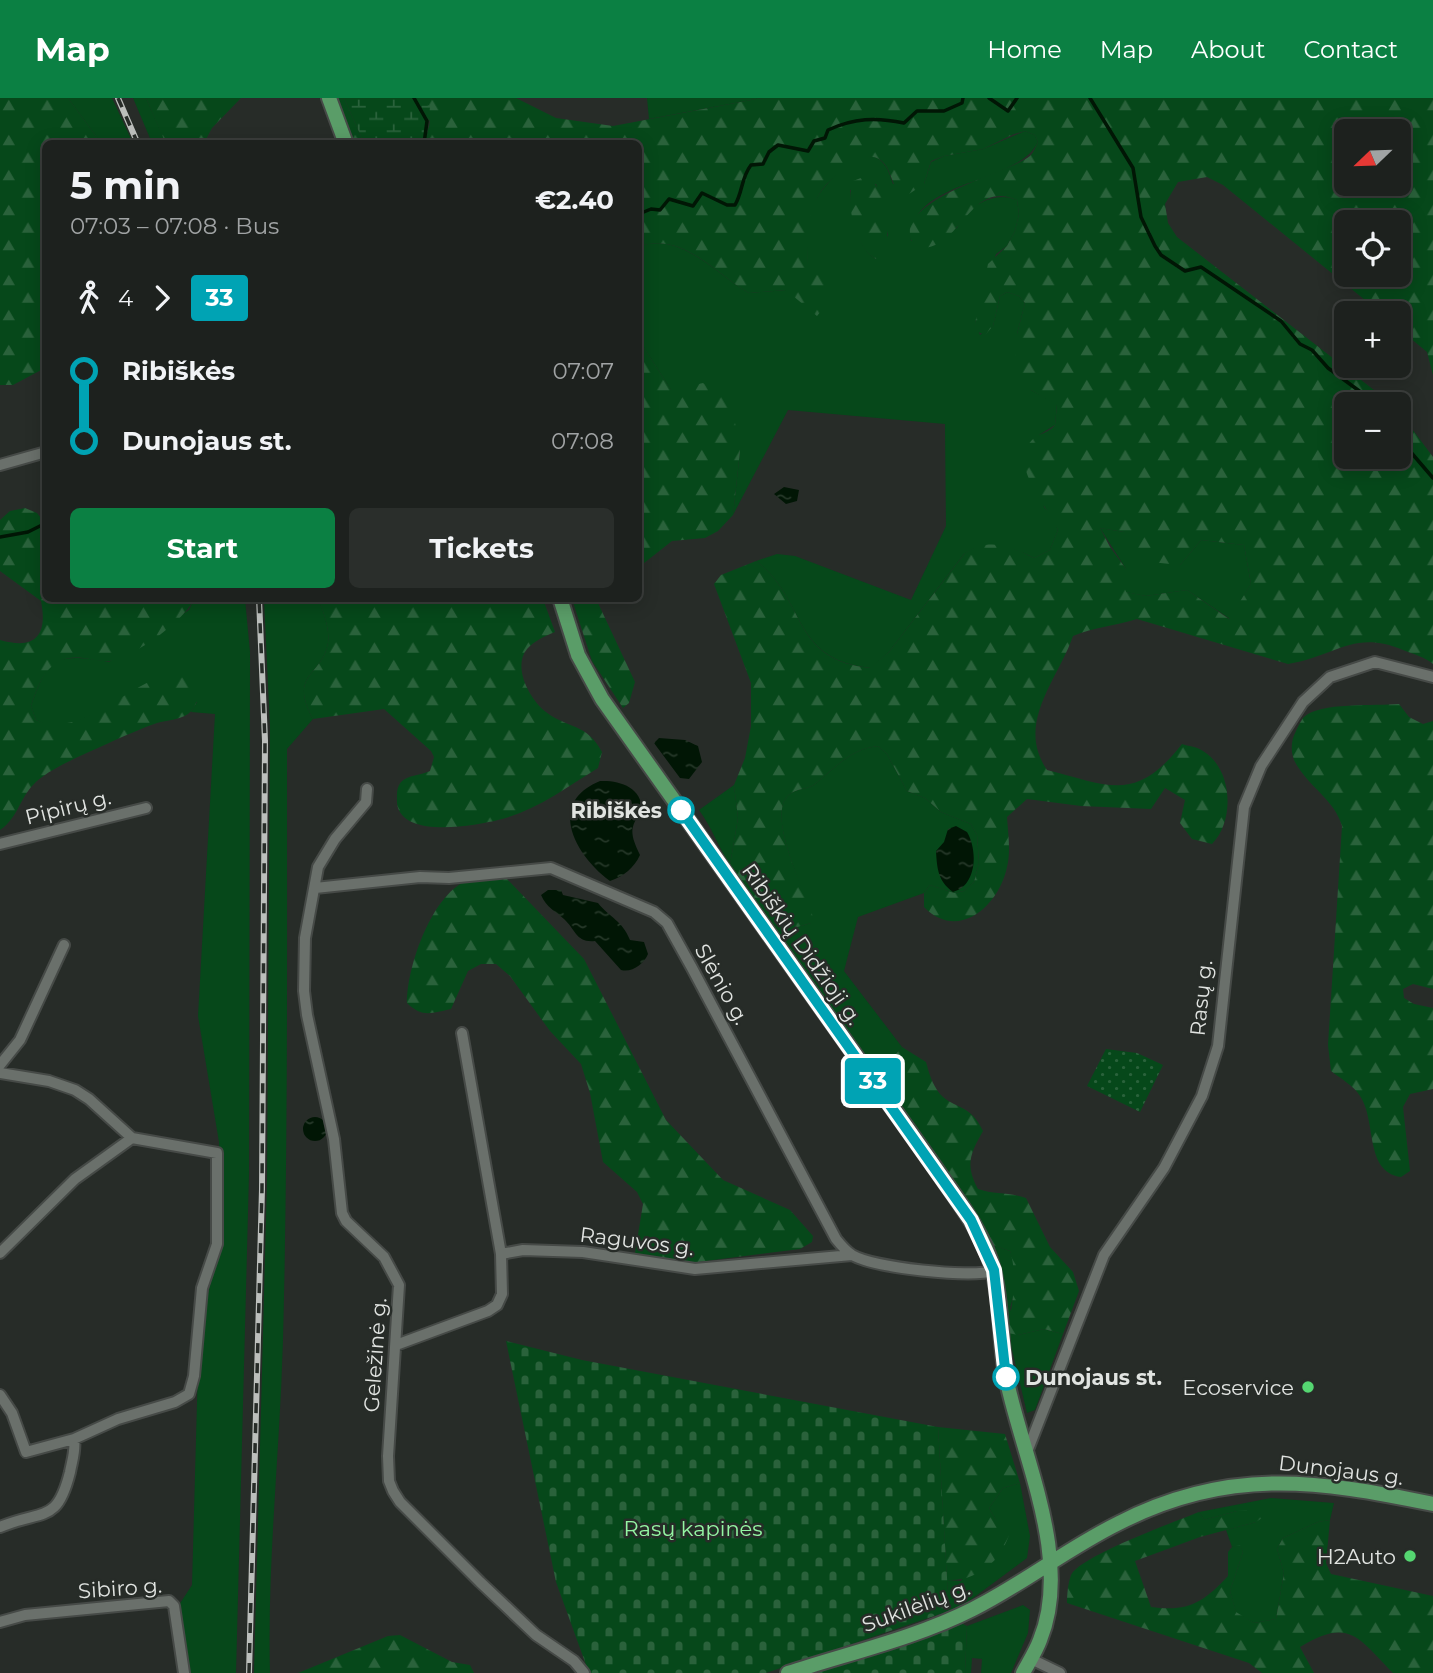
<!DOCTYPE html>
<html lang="en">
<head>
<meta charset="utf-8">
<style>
  body { margin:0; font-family:Montserrat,sans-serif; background:#2a2e2b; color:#f1f3f6; height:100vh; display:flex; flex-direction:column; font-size:26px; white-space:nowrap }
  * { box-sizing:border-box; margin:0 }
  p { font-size:23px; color:#a0a3a4 }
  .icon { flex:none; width:38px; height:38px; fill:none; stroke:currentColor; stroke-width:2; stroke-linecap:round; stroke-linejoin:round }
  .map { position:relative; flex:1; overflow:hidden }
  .side { position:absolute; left:42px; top:42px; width:600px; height:462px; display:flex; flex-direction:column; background:#1d211e; border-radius:10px; box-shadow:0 4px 18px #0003,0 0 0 2px #3b3e3c }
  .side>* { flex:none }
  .badge { padding:0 14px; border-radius:5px; font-size:24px; line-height:46px }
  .needle { width:46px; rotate:247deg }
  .fabs { position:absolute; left:1334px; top:21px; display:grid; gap:14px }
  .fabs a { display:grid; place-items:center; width:77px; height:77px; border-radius:10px; background:#1d211e; box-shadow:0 4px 18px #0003,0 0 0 2px #3b3e3c; font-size:35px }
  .map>.badge { position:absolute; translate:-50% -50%; box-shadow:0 0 0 4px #fff }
  .legs { display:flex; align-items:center; gap:10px; height:77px; padding:0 28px; font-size:23px }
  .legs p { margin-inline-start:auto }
  .head { display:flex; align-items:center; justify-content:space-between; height:119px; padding:0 28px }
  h1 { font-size:38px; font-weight:700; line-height:52px }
  .action { display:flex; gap:14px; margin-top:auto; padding:14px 28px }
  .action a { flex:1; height:80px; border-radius:10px; background:#0b8043; color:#fff; font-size:28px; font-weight:700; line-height:80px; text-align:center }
  .action a+a { background:#2a2e2b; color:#f1f3f6 }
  ul { padding:0 28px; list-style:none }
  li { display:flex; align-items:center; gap:24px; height:70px; font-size:26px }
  li i { display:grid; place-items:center; width:10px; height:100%; margin:0 9px; background:currentColor }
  li i::after { content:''; width:18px; height:18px; margin:-9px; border:5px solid; border-radius:50%; background:#1d211e }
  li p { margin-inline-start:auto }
  li:first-child i { background:linear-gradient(#0000 50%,currentColor 0) }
  li:last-child i { background:linear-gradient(currentColor 50%,#0000 0) }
  header { display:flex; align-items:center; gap:42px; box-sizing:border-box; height:98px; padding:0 35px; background:#0b8043; color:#fff }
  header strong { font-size:33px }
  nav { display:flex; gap:38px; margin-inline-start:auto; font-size:24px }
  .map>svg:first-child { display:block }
  .grass { fill:#06481a; fill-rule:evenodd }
  .forest { fill:url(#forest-firs); fill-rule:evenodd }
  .wetland { fill:url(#wetland-marsh) }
  .cemetery { fill:url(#cemetery-stones) }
  .park { fill:url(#park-dots) }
  .water { fill:url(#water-ripples) }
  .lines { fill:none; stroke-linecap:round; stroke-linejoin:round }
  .stream { stroke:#011605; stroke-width:3.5 }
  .minor-casing { stroke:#464a47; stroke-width:14 }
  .major-casing { stroke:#464a47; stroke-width:18 }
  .minor { stroke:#6a706b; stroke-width:10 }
  .major { stroke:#5a9d68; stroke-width:14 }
  .rail-casing { stroke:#bcbfbc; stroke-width:6 }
  .rail { stroke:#272c28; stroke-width:3.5; stroke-dasharray:10; stroke-linecap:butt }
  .line-1-casing { stroke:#fff; stroke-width:16 }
  .line-1 { stroke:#00a3b4; stroke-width:10 }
  .stop-1-dot { fill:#fff; stroke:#00a3b4; stroke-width:3.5 }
  .poi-dot { fill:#55d671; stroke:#272c28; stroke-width:2.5 }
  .labels { text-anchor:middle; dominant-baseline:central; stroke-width:5; stroke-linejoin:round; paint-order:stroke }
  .street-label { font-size:21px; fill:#e1e4e1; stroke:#272c28 }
  .stop-label { font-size:21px; font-weight:bold; fill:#e1e4e1; stroke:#272c28; text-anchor:end }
  .poi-label { font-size:21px; fill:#e1e4e1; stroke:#272c28; text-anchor:end }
  .park-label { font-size:21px; fill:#94f6a3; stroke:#272c28 }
</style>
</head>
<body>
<header>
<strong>Map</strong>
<nav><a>Home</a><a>Map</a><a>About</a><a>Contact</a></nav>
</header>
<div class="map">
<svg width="1433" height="1575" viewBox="0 0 1433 1575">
  <defs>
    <pattern id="forest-firs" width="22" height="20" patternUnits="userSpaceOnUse" patternTransform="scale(1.75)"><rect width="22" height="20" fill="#06481a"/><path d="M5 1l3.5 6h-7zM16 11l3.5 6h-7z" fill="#2a623b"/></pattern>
    <pattern id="wetland-marsh" width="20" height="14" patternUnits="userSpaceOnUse" patternTransform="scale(1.75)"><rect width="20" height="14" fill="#06481a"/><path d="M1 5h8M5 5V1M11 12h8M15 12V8" fill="none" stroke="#2a623b"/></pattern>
    <pattern id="cemetery-stones" width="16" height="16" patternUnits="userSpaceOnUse" patternTransform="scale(1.75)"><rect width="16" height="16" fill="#06481a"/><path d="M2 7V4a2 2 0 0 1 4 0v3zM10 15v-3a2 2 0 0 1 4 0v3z" fill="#2a623b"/></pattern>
    <pattern id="park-dots" width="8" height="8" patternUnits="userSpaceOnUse" patternTransform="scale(1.75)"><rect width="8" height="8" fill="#06481a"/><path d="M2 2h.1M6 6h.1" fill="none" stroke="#2a623b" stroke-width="1.8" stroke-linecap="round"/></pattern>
    <pattern id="water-ripples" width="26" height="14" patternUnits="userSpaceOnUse" patternTransform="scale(1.75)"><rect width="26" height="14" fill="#011605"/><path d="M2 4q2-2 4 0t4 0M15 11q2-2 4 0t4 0" fill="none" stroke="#263829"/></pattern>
  </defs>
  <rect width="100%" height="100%" fill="#272c28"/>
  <!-- grass -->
  <path class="grass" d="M 68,0 L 112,0 L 133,45 L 101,45 Z
    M 133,0 L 146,0 L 166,45 L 152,45 Z
    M 647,0 L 762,0 L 649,21 Z
    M 1025,33 L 1035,37 L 1038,44 C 1017,88 908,80 911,143 L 957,130 C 966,109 994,92 1017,102 L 1019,116 L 1015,133 L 1007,148 L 996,156 L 975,225 L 980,237 L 993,228 L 1000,198 L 1007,194 L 1019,198 L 1025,205 L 1017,236 L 1031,292 L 1057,306 L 1055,327 L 1039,337 L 1044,409 L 1053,418 L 1058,432 L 1050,452 L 1034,460 C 1012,449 986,441 964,456 L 889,554 L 871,570 C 790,562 807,501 756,463 L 777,456 L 795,458 L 911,502 L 946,428 L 945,326 L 788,312 L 733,417 L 740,353 L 671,292 L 639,242 L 639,148 C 683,134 714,175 749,195 L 786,192 L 808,166 C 807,148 805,129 811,111 C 818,92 858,45 880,62 C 888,68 890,78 893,86 L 924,86 L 931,64 L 944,58 L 983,51 ZM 876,86 L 888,137 L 876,161 C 856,150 851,113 850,92 Z
    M 1100,430 L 1124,434 L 1180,467 L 1201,442 L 1244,447 L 1251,486 L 1230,521 L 1187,492 L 1146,498 L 1125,494 L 1126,471 Z
    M 194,501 L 245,501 L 250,554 L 249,1076 L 236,1575 L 187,1575 L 177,1510 L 192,1487 L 199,1232 L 221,1143 L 219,1044 L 198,918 L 215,616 L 191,614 L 197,604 L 89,618 L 70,627 L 49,628 L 36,622 L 31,608 C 48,558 57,555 109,564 L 189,512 Z
    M 264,501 L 319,501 C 323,514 330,530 328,545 C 322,579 288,575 313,621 L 287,651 C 287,848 288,1045 283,1242 C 280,1353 267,1464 270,1575 L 254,1575 L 267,1084 L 270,628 Z
    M 878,648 L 887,656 L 907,693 L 925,700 L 941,714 L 971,726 L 977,737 L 979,765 L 974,784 L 964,793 L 954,795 L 930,787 L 924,795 L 858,819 L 844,873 L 902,949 L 879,976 L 786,845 L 794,830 L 811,825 C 808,796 768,724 786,700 C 793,690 807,692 815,686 C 835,670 850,651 878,648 Z
    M 734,687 L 738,720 L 730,767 C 718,748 712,730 699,712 Z
    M 990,1146 L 1010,1153 L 1016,1170 L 1015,1193 L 1010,1210 L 1018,1237 L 1044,1231 L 1063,1236 L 1035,1312 L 1027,1315 L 1008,1235 L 1001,1177 Z
    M 1020,1385 L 1030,1438 L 1027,1460 L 965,1506 L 949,1513 L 947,1482 L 961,1483 L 996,1422 L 989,1410 L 1003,1390 Z
    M 1271,1400 L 1334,1405 L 1330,1422 L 1318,1424 L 1283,1440 L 1277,1451 L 1284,1475 L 1276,1521 L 1254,1525 L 1236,1515 L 1230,1493 L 1243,1454 L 1240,1448 L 1232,1449 L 1226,1432 L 1256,1424 L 1237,1413 L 1204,1422 L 1199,1414 Z
    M 1023,1507 L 1030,1512 L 1028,1535 L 1011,1575 L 981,1575 L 982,1561 L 972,1560 L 971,1575 L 965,1575 L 967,1528 Z"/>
  <!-- forest -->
  <path class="forest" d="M 0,0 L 68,0 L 101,45 L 46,46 L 45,270 L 13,287 L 0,287 Z
    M 146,0 L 241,0 L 212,30 L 204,45 L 166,46 Z
    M 338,0 L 344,0 L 364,45 L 355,45 Z
    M 421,0 L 516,0 L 556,20 L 613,28 L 762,0 L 1433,0 L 1433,277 L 1427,254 L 1398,230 L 1398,215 L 1381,215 L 1223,87 L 1207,79 L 1178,84 L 1165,106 L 1168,125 L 1177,139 L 1392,306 L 1346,306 L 1346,359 L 1398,359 L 1398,312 L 1433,359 L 1433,566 C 1425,559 1413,556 1403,552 C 1353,531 1335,559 1288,566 L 1137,521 C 1116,528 1094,529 1073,538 C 1058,582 1015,625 1047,672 C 1110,688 1136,705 1182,646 C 1188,648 1198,649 1203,653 C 1233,671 1235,723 1212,746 L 1192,741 L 1180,725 L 1185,702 L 1165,690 L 1151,711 L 1081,708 L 1027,701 L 1007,719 C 1008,735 1011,753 1007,769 C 999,808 958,844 924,809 L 924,795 L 930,787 L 954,795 L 964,793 L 974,784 L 979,765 L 977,737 L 971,726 L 941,714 L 925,700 L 907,693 L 887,656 L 878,648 C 850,651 835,670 815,686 C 807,692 793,690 786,700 C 769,723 805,794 813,819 L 811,825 L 794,830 L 786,845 L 730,767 L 738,720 L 734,687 L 745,660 L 751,628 L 751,585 L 714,486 L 721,477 L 756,463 C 807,501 790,562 870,570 L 889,554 L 965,455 C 990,439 1009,448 1034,460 L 1050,452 L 1058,432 C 1049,409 1007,367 1032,342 C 1039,335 1049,335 1055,327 L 1057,307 L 1031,292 L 1015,275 L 1017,236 L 1025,205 L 1019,198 L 1007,194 L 1000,198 L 993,228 L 985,237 L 976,233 L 975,225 L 988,166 L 1007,148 L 1015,133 L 1019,116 L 1017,102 C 967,80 960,159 915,149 C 883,103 1011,75 1030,58 C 1034,54 1036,48 1038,44 L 1035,37 L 1025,33 L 1014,36 L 983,51 L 944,58 L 931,63 L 924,86 L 909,96 L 898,93 C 891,84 890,67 879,61 C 869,55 857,62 849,68 C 808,94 807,121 808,166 L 827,182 L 827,206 L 817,218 L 786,192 L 749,195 C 714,175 684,134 639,148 L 639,46 L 433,45 L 427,36 L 430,24 ZM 1346,33 L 1398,33 L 1398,86 L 1346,86 ZM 1346,124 L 1398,124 L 1398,177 L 1346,177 ZM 1100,430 L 1124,434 L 1141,463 L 1180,467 L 1201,442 L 1244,447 L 1251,486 L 1229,521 L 1187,492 L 1146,498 L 1126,494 L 1126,471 L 1110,449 Z
    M 866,78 C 887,89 892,139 883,158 L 876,161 C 855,150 845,104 853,83 Z
    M 639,242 L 671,292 L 703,285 L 721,297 L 734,319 L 740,353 L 733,417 L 718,433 L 705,440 L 672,443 L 639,469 Z
    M 25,410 L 37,415 L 45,425 L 46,500 L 194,501 C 185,522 133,560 110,563 C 102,564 91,561 83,560 C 50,556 40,581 31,608 L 36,622 C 90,647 152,553 191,584 C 201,593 198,609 188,616 C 179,622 167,622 157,625 C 142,630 127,637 113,643 C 91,654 50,669 34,686 C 19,701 18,720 0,732 L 0,542 C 35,552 48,538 41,503 L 0,473 L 0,422 L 10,413 Z
    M 319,501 L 543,501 L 555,534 C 545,538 534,543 527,551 C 512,569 530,602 546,614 C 568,631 587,625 602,654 L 598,670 C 567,689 534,714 498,722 C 474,728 401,741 397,705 C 397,698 396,690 401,684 C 407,677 422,677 430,673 L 434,659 L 431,653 L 384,611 L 313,621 C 288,575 322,579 328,545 C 330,530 323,514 319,501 Z
    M 572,501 L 600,501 L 598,505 L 635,584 L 629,605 L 623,610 L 592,563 Z
    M 1399,606 L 1409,619 L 1423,626 L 1433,623 L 1433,891 L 1413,886 L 1403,891 L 1404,900 L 1414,906 L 1433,910 L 1433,991 L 1410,996 L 1403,1009 L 1410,1073 L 1401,1079 C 1364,1074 1377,1023 1360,998 C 1354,988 1340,980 1331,973 L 1328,947 L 1342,728 C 1335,703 1312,691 1298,669 C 1290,658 1290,644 1296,633 C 1298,629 1301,622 1304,619 C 1319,604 1376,608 1399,606 Z
    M 505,779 L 584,861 L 666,1022 L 723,1082 L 790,1112 L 813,1138 L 812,1144 L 800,1151 L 690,1165 L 635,1155 L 643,1106 L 637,1094 L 603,1064 L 590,995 L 581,966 L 550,933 L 510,878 L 496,866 L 481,866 L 468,873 L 451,911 C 432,915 422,920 407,905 C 407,869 430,803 462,785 C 473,779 492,780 505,779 Z
    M 902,949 L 926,964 C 929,975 932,986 940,996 C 955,1012 970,1005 983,1033 C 970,1056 965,1067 978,1091 C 995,1097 1010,1094 1026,1100 L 1050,1149 L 1073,1174 L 1079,1193 L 1063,1236 L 1044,1231 L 1018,1237 L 1008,1235 C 1011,1205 1019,1182 1010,1153 L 990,1146 L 982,1127 L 879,976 Z
    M 938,1329 L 1005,1336 L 1020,1385 L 1003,1390 L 989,1410 L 996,1422 L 1011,1428 C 1006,1459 979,1484 947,1482 Z
    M 1266,1411 L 1265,1418 L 1256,1424 L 1200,1439 L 1135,1463 L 1151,1509 C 1188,1514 1203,1505 1228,1478 L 1228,1454 L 1232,1449 L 1240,1447 L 1243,1454 L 1230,1493 L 1236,1514 L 1254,1525 L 1276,1521 L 1284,1475 L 1277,1451 L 1283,1440 L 1318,1424 L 1330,1422 L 1326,1465 L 1331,1476 L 1433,1498 L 1433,1575 L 1393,1575 C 1358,1539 1349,1519 1300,1549 L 1314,1575 L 1262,1575 L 1249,1565 L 1067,1505 C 1067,1497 1068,1485 1071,1477 C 1080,1458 1177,1423 1199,1414 L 1204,1422 L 1237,1413 Z
    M 400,1537 L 452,1564 L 470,1567 L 474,1575 L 298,1575 L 388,1538 Z"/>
  <!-- wetland -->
  <path class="wetland" d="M 344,0 L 421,0 L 430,9 L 427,36 L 433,45 L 364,45 Z"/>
  <!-- cemetery -->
  <path class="cemetery" d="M 506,1243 L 582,1262 L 938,1329 L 949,1513 L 766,1575 L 589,1575 L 556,1484 Z
    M 961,1525 L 967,1528 L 965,1575 L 809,1575 Z"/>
  <!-- park -->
  <path class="park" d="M 1106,951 L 1137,955 L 1163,967 L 1140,1014 L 1087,988 Z"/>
  <!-- water -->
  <path class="water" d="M 784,389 L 799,392 L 797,403 L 786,406 L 774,396 Z
    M 659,640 L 685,642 L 698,648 L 702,664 L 689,681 L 680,680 L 654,645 Z
    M 600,683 C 619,682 642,689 642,712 C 629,730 630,736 640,757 C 634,770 624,778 610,783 C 575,757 546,705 600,683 Z
    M 956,728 L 967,734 C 978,752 977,788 953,794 C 938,783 937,771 936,753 L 944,744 L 948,731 Z
    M 548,792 L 561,792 L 563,797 L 598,805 C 610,820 622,822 630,842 L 644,844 L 648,856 C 644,866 632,875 621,872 L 595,843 C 576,845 576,832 564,821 C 554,812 547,810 541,797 Z
    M303 1031a12 12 0 1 1 24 0a12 12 0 1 1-24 0Z"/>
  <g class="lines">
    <!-- stream -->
    <path class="stream" d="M 414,0 L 427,23 L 424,46
      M 989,0 L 1008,13 L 1017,0
      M 1090,0 L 1133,70 L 1141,119 L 1155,148 L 1161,157 L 1185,173 L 1201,169 L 1281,223 L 1300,246 L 1312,252 L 1328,270 L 1377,306
      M 639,116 L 651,111 L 660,112 L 669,101 L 693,108 L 702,95 L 727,107 L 735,107 C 743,93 741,80 751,67 L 763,66 L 769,54 L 778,47 L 808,53 L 814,43 L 825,40 L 828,32 C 854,20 876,19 904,25 L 917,13 L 944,13 L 962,5 L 963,0
      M 1398,328 L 1409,352 L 1433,380
      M 0,439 L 28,434 L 46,425"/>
    <defs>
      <path id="minor" d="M 0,367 L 46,354
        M 367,691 L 366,704 L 335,741 L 318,769 L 305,840 L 304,893 L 307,917 L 334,1041 L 342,1115 L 346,1123 L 384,1159 L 399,1187 L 388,1358 L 389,1383 L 393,1393 L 400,1404 L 480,1484 L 536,1537 L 574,1563 L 584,1575
        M 0,746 L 146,710
        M 315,790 L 420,779 L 449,780 L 551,770 L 654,814 L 667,825 L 692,870 L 836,1141 C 840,1146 846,1153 852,1157 C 875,1170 969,1180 994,1173
        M 0,967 L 20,942 L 64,847
        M 0,975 L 49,983 L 75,992 L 89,1001 L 132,1040 L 217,1055 L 217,1146 L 202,1190 L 194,1278 L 189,1296 L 175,1304 L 118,1321 L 74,1341 L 26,1354 L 12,1315 L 0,1297
        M 0,1155 L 75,1081 L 132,1040
        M 501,1156 L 523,1152 L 583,1154 L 695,1171 L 852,1157
        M 396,1247 L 488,1213 L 497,1207 L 502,1196 L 501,1156 L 462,935
        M 1027,1354 L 1104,1157 L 1164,1070 L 1202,998 L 1218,948 L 1244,709 L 1261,668 L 1303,604 L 1330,579 L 1375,564 L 1433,579
        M 0,1429 C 44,1411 57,1426 70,1374 C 72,1363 76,1352 74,1341
        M 0,1524 L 25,1517 L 169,1503 L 174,1508 L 184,1575
        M 1031,1561 L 1060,1575"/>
      <path id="major" d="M 329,0 L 346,46
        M 560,500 L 578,557 L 602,601 L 936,1071 C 957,1102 984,1135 993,1172 C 1003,1210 999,1250 1008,1288 C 1025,1364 1072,1464 1040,1542 C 1036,1553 1029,1564 1023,1575
        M 788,1575 C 849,1555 916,1540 973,1511 C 1023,1486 1068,1450 1119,1425 C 1228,1369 1318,1382 1433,1406"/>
    </defs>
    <!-- minor casing -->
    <use href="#minor" class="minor-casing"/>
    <!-- major casing -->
    <use href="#major" class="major-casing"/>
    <!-- minor -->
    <use href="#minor" class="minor"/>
    <!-- major -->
    <use href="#major" class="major"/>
    <defs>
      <path id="rail" d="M 118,0 L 138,46
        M 249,1575 L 262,1091 L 265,643 L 259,500"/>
    </defs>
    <!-- rail casing -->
    <use href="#rail" class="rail-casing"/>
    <!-- rail -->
    <use href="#rail" class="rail"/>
  </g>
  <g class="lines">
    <defs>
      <path id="line-1" d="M 681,712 L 971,1122 L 994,1172 L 1006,1279"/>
    </defs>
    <!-- line-1 casing -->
    <use href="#line-1" class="line-1-casing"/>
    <!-- line-1 -->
    <use href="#line-1" class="line-1"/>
  </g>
  <!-- markers -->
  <g class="stop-1-dot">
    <circle cx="681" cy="712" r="12"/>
    <circle cx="1006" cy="1279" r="12"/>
  </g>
  <g class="poi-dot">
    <circle cx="1308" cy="1289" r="7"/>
    <circle cx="1410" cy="1458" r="7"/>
  </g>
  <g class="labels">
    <!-- street labels -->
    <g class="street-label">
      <text transform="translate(68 709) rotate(-14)">Pipirų g.</text>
      <text transform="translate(802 846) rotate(55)">Ribiškių Didžioji g.</text>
      <text transform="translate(722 886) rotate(61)">Slėnio g.</text>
      <text transform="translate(1201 900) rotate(-84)">Rasų g.</text>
      <text transform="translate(637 1143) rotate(7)">Raguvos g.</text>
      <text transform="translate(375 1257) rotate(-86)">Geležinė g.</text>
      <text transform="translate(1341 1372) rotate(7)">Dunojaus g.</text>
      <text transform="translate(120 1490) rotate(-4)">Sibiro g.</text>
      <text transform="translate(916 1508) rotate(-20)">Sukilėlių g.</text>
    </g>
    <!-- stop labels -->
    <g class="stop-label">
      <text x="662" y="712">Ribiškės</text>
      <text x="1025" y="1279" text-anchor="start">Dunojaus st.</text>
    </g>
    <!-- poi labels -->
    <g class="poi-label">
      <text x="1294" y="1289">Ecoservice</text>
      <text x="1396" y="1458">H2Auto</text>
    </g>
    <!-- park labels -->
    <g class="park-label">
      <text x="693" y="1430">Rasų kapinės</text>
    </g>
  </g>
</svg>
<div class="fabs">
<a><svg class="needle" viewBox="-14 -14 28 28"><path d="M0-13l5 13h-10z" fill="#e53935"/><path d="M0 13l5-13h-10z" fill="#a0a3a4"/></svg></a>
<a><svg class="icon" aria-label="locate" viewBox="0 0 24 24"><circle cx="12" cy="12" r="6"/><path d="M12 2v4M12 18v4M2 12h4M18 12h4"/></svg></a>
<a>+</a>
<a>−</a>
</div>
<b class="badge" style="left:873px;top:983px;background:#00a3b4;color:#fff">33</b>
<section class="side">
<div class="head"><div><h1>5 min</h1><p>07:03 – 07:08 · Bus</p></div><b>€2.40</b></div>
<div class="legs"><svg class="icon" aria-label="walk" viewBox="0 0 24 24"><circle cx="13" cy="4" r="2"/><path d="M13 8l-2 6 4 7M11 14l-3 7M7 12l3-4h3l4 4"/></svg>4<svg class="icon" aria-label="forward" viewBox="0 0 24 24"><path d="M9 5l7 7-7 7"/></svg><b class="badge" style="background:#00a3b4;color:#fff">33</b></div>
<ul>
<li><i style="color:#00a3b4"></i><b>Ribiškės</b><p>07:07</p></li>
<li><i style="color:#00a3b4"></i><b>Dunojaus st.</b><p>07:08</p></li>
</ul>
<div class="action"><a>Start</a><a>Tickets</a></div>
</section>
</div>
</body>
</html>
